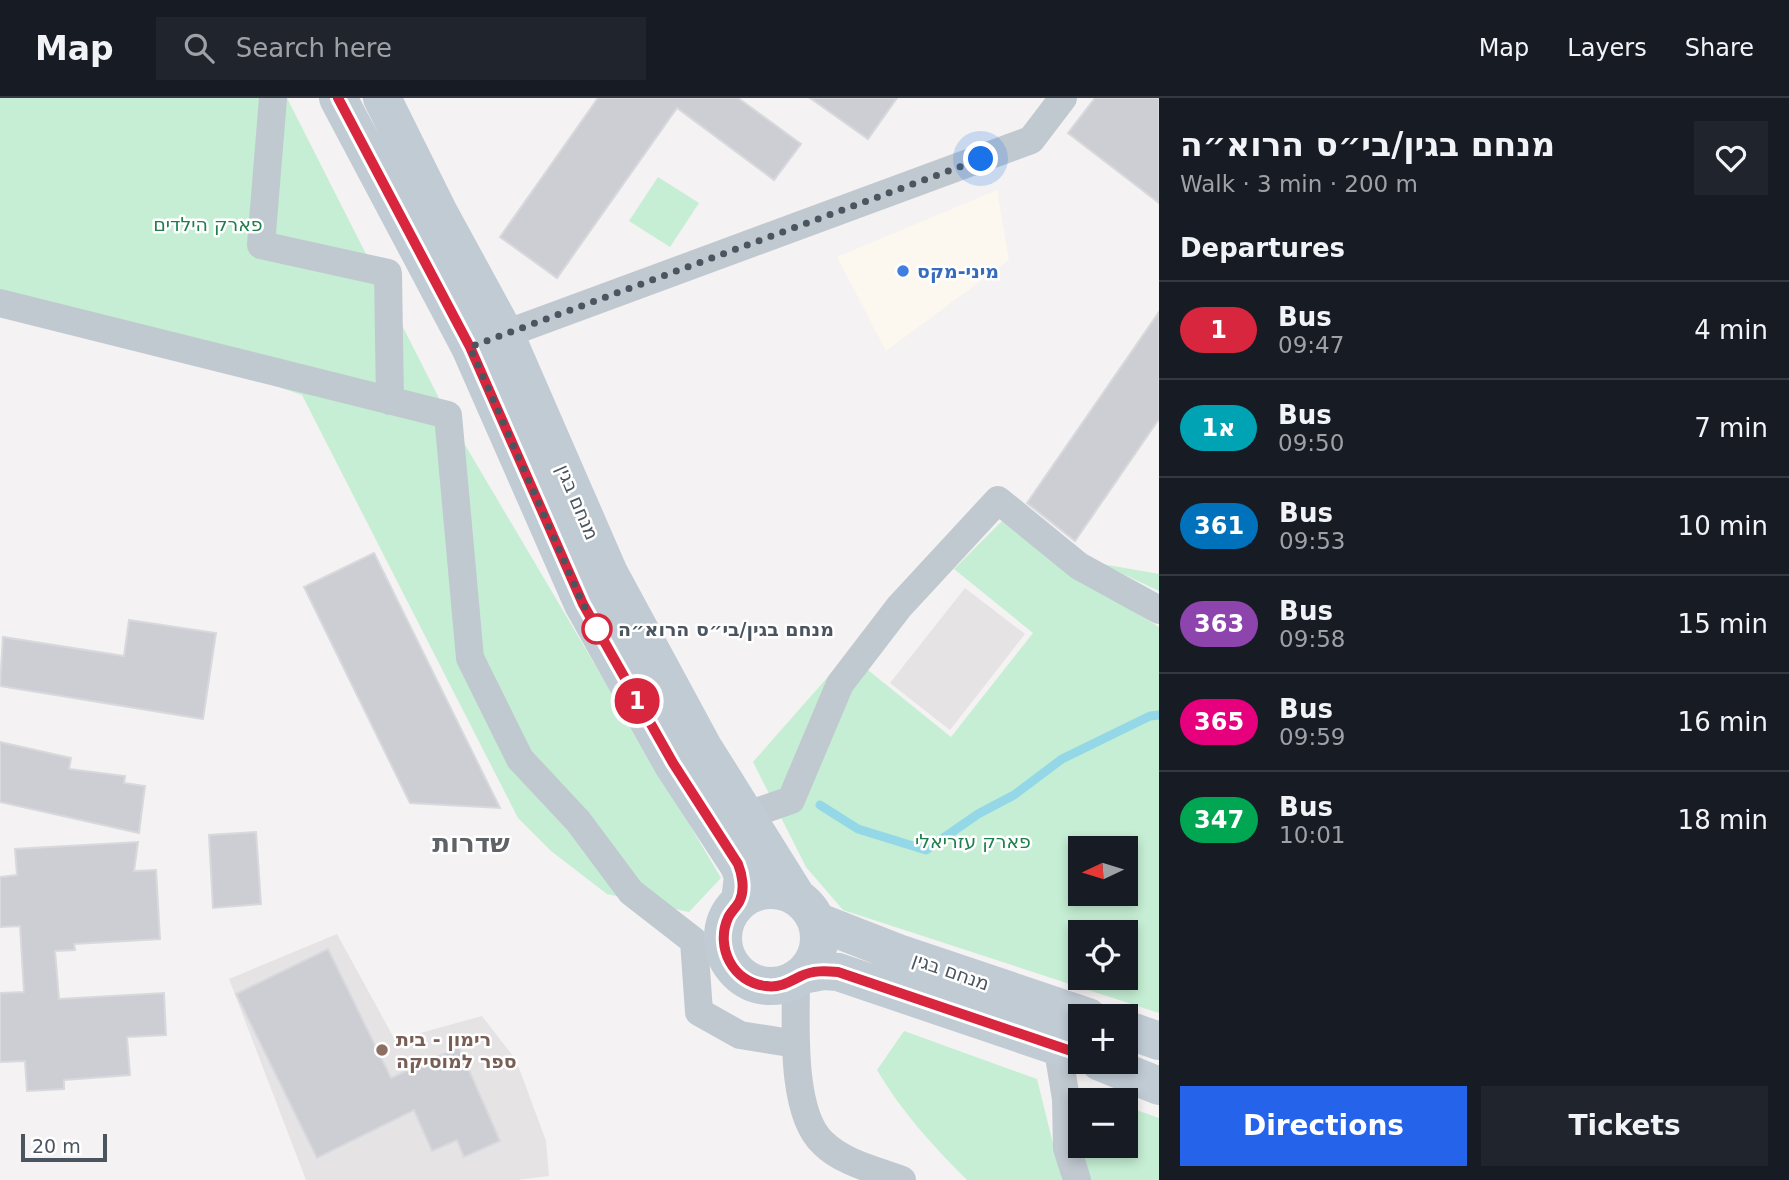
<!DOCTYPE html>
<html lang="en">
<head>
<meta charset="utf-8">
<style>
  body { margin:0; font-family:"DejaVu Sans",Heebo,sans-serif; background:#20242c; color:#f1f3f6; height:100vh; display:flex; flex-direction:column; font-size:26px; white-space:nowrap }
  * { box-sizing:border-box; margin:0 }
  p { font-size:23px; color:#9ea1a6 }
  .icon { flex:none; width:38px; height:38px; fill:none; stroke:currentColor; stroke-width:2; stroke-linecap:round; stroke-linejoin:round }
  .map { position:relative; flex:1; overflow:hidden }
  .drawer { display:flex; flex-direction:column; background:#171b24; width:630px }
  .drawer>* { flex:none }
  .badge { padding:0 14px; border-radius:23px; font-size:24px; line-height:46px }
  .needle { width:46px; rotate:266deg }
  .fabs { position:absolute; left:1068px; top:738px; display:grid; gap:14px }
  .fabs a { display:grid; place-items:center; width:70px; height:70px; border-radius:0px; background:#171b24; box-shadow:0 4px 10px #0003; font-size:35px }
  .scale { position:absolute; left:21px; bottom:18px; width:86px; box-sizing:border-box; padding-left:7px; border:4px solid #4b555f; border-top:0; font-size:19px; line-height:24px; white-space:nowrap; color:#4b555f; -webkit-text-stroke:5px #fff; paint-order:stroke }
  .you { position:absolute; width:35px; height:35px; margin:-18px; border:5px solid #fff; border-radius:50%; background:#1a73e8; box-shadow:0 0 0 10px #1a73e833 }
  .map>.badge { position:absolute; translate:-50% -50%; box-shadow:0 0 0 4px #fff }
  h2 { padding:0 21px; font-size:26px; line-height:63px }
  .round { display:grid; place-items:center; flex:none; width:74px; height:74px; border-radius:0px; background:#20242c }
  .head { display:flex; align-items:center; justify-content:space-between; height:119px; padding:0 21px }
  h1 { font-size:33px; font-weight:700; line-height:52px }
  .button { display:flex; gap:14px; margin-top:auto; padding:14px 21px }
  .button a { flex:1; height:80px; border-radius:0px; background:#2563eb; color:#fff; font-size:28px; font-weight:700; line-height:80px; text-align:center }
  .button a+a { background:#20242c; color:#f1f3f6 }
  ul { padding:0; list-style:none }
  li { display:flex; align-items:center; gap:21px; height:98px; padding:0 21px; border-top:2px solid #363941 }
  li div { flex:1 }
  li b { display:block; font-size:26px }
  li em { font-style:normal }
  li .badge { min-width:77px; font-weight:700; text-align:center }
  header { display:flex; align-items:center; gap:42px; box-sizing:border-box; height:98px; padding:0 35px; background:#171b24; border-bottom:2px solid #363941 }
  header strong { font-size:33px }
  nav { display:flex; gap:38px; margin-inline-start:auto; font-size:24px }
  .search { width:490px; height:63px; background:#20242c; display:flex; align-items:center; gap:18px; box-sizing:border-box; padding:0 24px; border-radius:0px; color:#9ea1a6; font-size:26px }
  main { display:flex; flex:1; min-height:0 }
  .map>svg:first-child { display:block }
  .commercial { fill:#fcf8ef }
  .education { fill:#e5e3e4 }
  .green { fill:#c5eed4; fill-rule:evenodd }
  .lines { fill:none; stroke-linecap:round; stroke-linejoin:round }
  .stream { stroke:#94d8e8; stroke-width:9 }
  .building { fill:#cdced4; stroke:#d7d9dd; stroke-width:2 }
  .street { stroke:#c1c9d0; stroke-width:28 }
  .secondary { stroke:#c1cbd4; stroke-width:38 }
  .line-casing { stroke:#fff; stroke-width:16 }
  .line { stroke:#d7263d; stroke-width:10 }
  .walk { stroke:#4b555f; stroke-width:7; stroke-dasharray:0 12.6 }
  .shop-dot { fill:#3f7fe0; stroke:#fff; stroke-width:2.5 }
  .stop-dot { fill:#fff; stroke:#d7263d; stroke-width:3.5 }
  .education-dot { fill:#8d6e63; stroke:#fff; stroke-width:2.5 }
  .labels { text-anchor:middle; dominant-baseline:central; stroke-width:5; stroke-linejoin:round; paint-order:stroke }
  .park-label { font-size:19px; fill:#1d7f4d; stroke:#fff }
  .shop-label { font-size:19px; font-weight:bold; fill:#366cbe; stroke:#fff; text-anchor:start }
  .street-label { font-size:19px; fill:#4b555f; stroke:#fff }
  .stop-label { font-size:19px; font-weight:bold; fill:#4b555f; stroke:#fff; text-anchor:start }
  .education-label { font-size:19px; font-weight:bold; fill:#785e54; stroke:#fff; text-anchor:start }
  .district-label { font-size:26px; font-weight:bold; fill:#5f6267; stroke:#fff }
</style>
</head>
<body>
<header>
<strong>Map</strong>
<div class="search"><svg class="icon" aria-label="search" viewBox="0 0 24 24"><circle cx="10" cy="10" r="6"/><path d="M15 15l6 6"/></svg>Search here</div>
<nav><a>Map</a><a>Layers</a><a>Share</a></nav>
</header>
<main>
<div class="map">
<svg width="1159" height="1082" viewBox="0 0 1159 1082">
  <rect width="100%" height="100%" fill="#f4f2f2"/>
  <!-- commercial -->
  <path class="commercial" d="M 997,92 L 1009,162 L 886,253 L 837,159 Z"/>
  <!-- education -->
  <path class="education" d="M 965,490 L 1025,536 L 950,632 L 890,585 Z
    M 337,836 L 395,942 L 482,918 L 516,962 L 546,1043 L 549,1078 L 517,1082 L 306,1082 L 229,881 Z"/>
  <!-- green -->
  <path class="green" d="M 0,0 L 287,0 L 448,318 L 721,780 L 689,814 L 607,796 L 551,753 L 518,720 L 302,297 L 124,237 L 0,213 Z
    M 658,79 L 699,105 L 670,149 L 629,123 Z
    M 1005,420 L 1105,496 L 1159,529 L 1159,915 L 843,812 L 806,769 L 753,664 L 848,556 L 951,639 L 1033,535 L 954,471 ZM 1080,751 L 1125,751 L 1125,796 L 1080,796 ZM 1080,835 L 1125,835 L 1125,880 L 1080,880 Z
    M 1102,466 L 1159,476 L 1159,493 Z
    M 904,933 L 1037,981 L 1062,1082 L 967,1082 C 933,1048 901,1013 877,972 Z
    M 1125,1008 L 1159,1020 L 1159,1082 L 1089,1082 L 1074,1042 L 1080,1048 L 1125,1048 Z"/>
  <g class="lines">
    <!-- stream -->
    <path class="stream" d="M 820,707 L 858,731 L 926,752 L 978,716 L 1014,697 L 1062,661 L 1150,618 L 1159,617"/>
  </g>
  <!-- building -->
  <path class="building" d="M 598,0 L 738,0 L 801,46 L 774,82 L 677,10 L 557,180 L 500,139 Z
    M 810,0 L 897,0 L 868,41 Z
    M 1095,0 L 1159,0 L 1159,105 L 1068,35 Z
    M 1159,214 L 1159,321 L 1075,443 L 1027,405 Z
    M 374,455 L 500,710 L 410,705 L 304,489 Z
    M 129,522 L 216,535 L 203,621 L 0,588 L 3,539 L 124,558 Z
    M 0,644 L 71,660 L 69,671 L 125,678 L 124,685 L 145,688 L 139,735 L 0,704 Z
    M 256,734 L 261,806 L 213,810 L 209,737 Z
    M 138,744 L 134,773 L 156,772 L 160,841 L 74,846 L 75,852 L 55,853 L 59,901 L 164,895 L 166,937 L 127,939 L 130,977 L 64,982 L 64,991 L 27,993 L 25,963 L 0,964 L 0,895 L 24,894 L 20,828 L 0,829 L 0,779 L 17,777 L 15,751 Z
    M 328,851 L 391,980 L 459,949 L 500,1043 L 464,1059 L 457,1042 L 432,1053 L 414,1012 L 317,1060 L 236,896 Z"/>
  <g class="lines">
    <!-- street -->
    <path class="street" d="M 273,0 L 261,147 L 388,175 L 390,303
      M 0,205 L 448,317 L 470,560 L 520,661 L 578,723 L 631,794 L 694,843 L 699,914 L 740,937 L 796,946
      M 489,242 L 1031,42 L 1063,0
      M 745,718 L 791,702 L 840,586 L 899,509 L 998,402 L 1079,468 L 1159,512
      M 796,882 C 796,924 790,1015 823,1045 C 843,1065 876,1072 902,1082
      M 1057,946 L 1066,1001 L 1067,1050 L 1077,1082"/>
    <!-- secondary -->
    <path class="secondary" d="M 338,0 L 470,249 L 583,506 L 672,665 L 738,766 L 743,778 L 740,803
      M 382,0 L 438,113 L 505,236 L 609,475 L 703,649 L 795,796
      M723 840a48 48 0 1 1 96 0a48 48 0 1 1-96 0Z
      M 816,823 L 898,855 L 1088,919
      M 802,877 L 823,873 L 838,874 L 1080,956
      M 1125,931 L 1159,943
      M 1100,964 L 1159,988"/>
  </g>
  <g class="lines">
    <defs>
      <path id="line" d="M 338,0 L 470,249 L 583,506 L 673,665 L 738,766 C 742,776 745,791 740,802 C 738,808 731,813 728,820 C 715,849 733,885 766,888 C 780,890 789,884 801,878 C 813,872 826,873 838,874 L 1080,956"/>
    </defs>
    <!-- line casing -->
    <use href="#line" class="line-casing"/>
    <!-- line -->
    <use href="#line" class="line"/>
    <!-- walk -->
    <path class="walk" d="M 597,531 L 583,506 L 470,249 L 981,61"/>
  </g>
  <!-- markers -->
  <circle class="shop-dot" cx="903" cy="173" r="7"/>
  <circle class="stop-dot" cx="597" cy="531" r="14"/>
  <circle class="education-dot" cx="382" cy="952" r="7"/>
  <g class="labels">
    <!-- park labels -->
    <g class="park-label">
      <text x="208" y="126">פארק הילדים</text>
      <text x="973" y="743">פארק עזריאלי</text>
    </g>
    <!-- shop labels -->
    <g class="shop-label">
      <text x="917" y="173">מיני-מקס</text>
    </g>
    <!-- street labels -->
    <g class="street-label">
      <text transform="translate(578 404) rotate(67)">מנחם בגין</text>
      <text transform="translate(951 873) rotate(19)">מנחם בגין</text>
    </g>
    <!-- stop labels -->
    <g class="stop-label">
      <text x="618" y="531">מנחם בגין/בי״ס הרוא״ה</text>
    </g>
    <!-- education labels -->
    <g class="education-label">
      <text x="396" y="941">רימון - בית<tspan x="396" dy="22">ספר למוסיקה</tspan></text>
    </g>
    <!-- district labels -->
    <g class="district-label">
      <text x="471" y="745">שדרות</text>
    </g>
  </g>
</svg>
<div class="fabs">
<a><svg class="needle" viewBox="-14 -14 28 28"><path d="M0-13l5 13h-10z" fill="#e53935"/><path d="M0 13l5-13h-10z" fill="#9ea1a6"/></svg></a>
<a><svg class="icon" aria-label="locate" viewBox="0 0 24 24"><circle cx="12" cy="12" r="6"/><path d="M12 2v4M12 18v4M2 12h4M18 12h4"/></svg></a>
<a>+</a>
<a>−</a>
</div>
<div class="scale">20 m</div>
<div class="you" style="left:981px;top:61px"></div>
<b class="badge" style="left:637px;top:603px;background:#d7263d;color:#fff">1</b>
</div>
<section class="drawer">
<div class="head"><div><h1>מנחם בגין/בי״ס הרוא״ה</h1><p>Walk · 3 min · 200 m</p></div><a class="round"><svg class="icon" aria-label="heart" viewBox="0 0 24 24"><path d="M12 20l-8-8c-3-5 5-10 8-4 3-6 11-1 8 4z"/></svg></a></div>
<h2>Departures</h2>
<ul>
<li><span class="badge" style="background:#d7263d;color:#fff">1</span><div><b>Bus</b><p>09:47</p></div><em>4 min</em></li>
<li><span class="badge" style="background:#00a3b4;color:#fff">1א</span><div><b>Bus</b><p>09:50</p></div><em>7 min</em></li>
<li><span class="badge" style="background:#0072bc;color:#fff">361</span><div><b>Bus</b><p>09:53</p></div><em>10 min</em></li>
<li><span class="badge" style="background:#8e44ad;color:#fff">363</span><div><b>Bus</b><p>09:58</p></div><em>15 min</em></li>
<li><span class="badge" style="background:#e6007e;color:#fff">365</span><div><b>Bus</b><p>09:59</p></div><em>16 min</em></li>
<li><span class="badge" style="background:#00a651;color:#fff">347</span><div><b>Bus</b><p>10:01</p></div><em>18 min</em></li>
</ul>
<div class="button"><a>Directions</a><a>Tickets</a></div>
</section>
</main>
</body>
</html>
